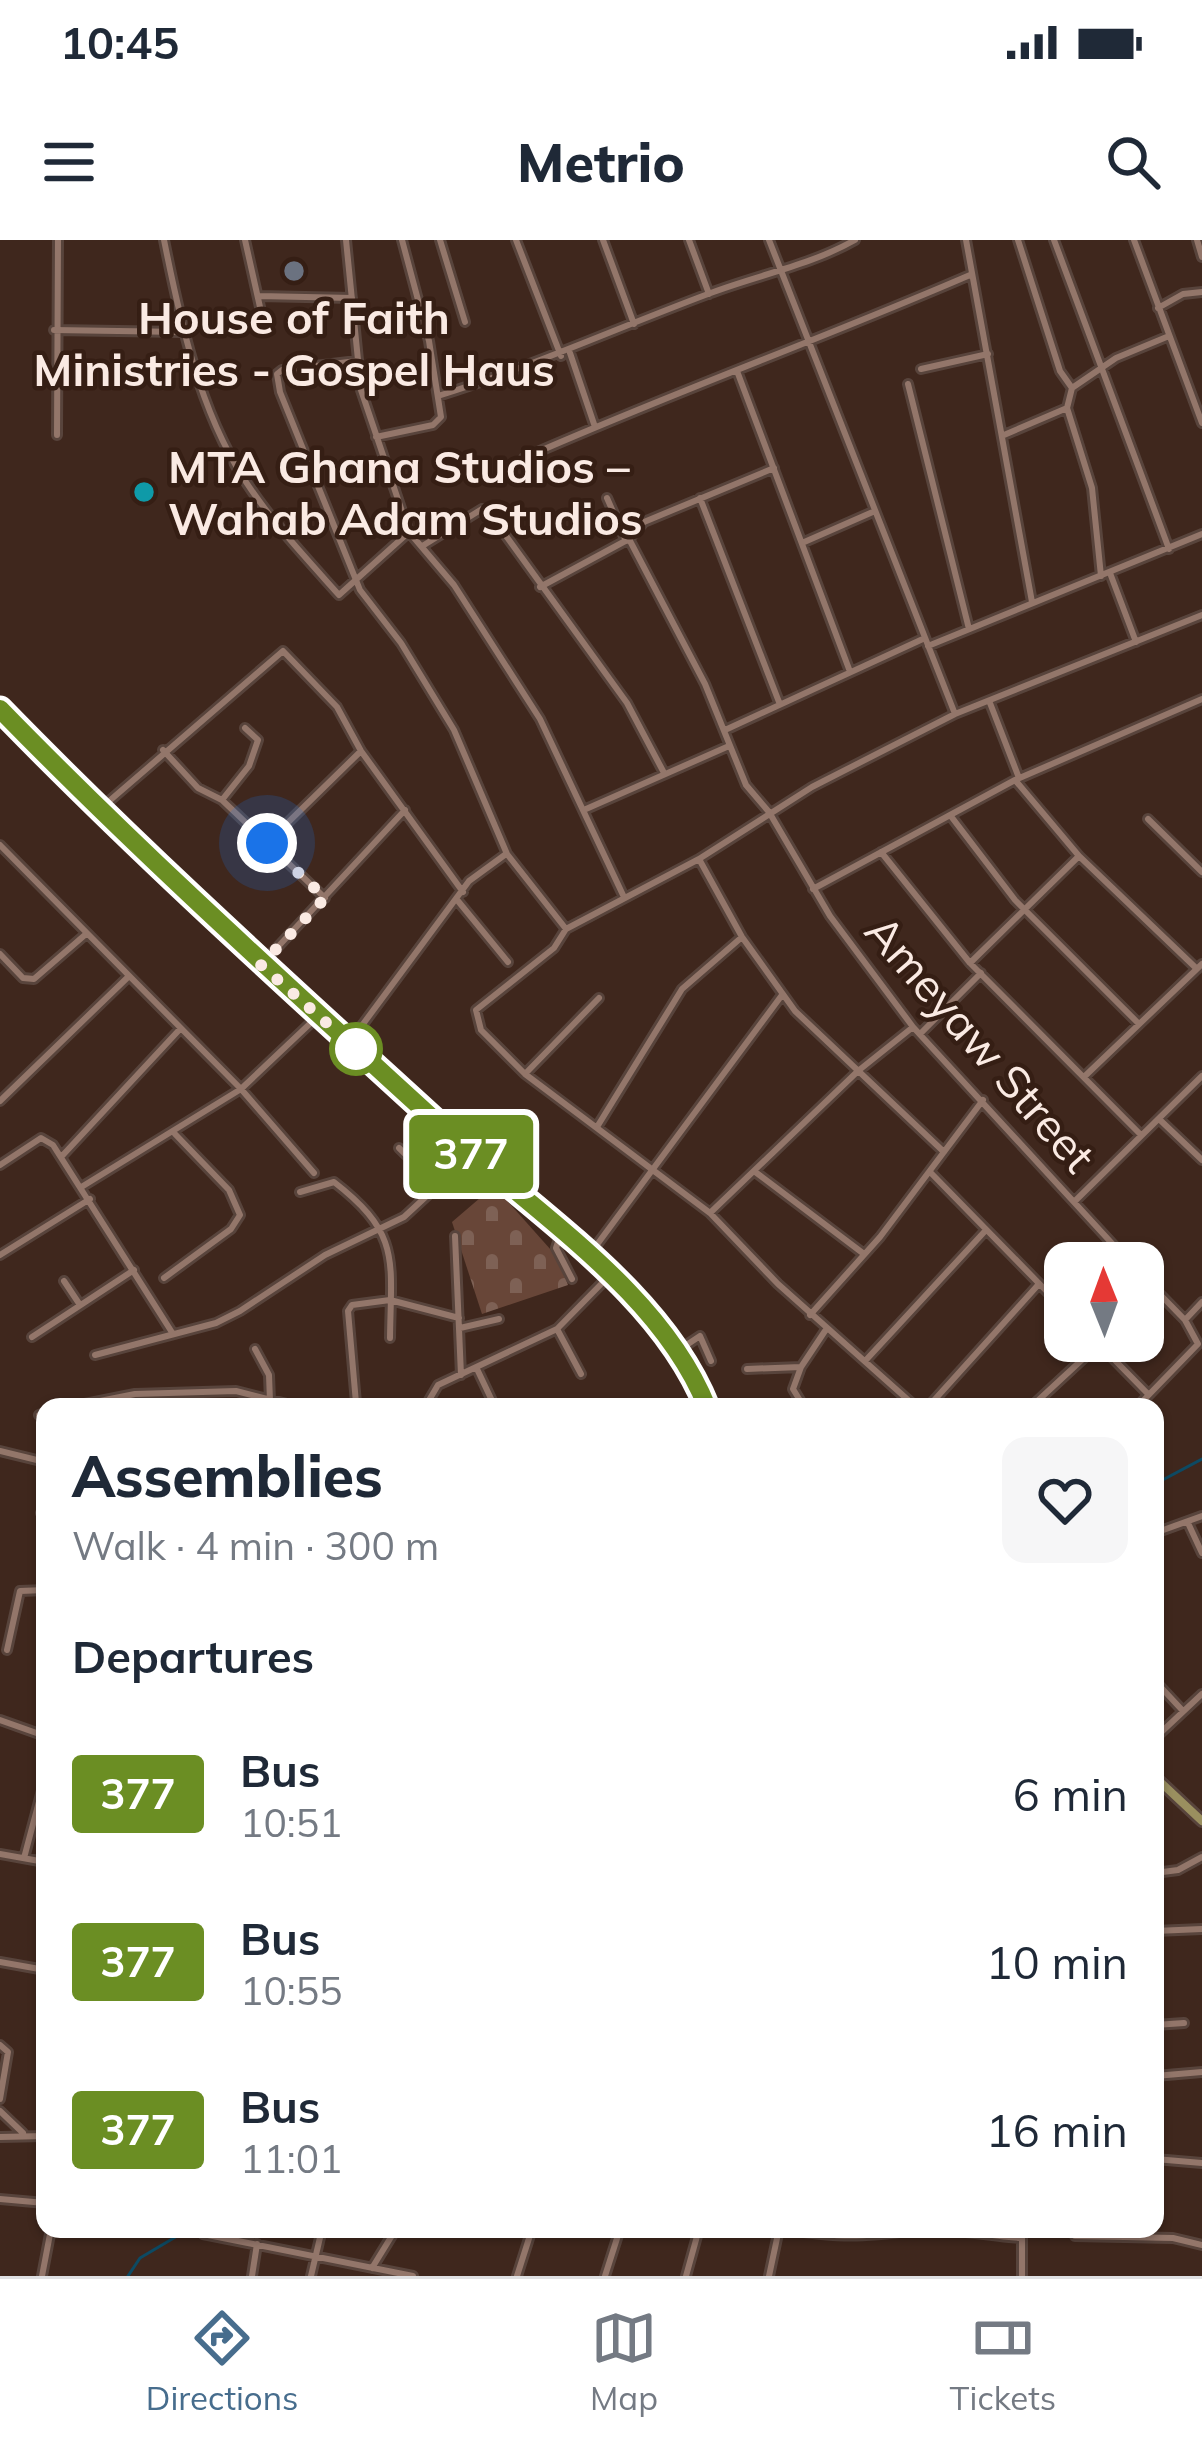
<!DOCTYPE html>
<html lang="en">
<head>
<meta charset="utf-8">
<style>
  body { margin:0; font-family:Mulish,sans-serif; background:#f6f6f7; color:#1f2937; height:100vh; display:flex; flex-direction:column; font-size:45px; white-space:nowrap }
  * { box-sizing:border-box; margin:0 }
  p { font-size:39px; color:#747a83 }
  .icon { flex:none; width:66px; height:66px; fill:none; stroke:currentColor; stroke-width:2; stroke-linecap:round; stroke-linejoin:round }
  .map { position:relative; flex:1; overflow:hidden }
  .panel { position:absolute; left:36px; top:1158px; width:1128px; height:840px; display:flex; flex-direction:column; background:#fff; border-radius:24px; box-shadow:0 3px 9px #0004 }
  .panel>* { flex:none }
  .badge { padding:0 24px; border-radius:9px; font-size:42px; line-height:78px }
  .needle { width:78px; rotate:359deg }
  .controls { position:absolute; left:1044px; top:1002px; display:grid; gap:24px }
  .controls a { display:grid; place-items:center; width:120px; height:120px; border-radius:24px; background:#fff; box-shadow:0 3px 9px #0004; font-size:60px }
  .you { position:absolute; width:60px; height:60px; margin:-30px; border:9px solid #fff; border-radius:50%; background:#1a73e8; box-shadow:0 0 0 18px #1a73e833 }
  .map>.badge { position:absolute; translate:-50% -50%; box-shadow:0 0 0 6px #fff }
  h2 { padding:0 36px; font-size:45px; line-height:108px }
  .round { display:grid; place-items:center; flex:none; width:126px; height:126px; border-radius:24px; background:#f6f6f7 }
  .head { display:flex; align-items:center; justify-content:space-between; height:204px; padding:0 36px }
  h1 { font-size:57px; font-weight:800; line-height:90px }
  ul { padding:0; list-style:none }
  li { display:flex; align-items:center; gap:36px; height:168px; padding:0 36px }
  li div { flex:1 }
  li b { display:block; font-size:45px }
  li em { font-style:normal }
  li .badge { min-width:132px; font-weight:700; text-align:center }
  .status { display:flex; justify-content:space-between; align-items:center; height:84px; padding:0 60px; background:#fff; direction:ltr }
  .status svg { height:33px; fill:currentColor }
  header { display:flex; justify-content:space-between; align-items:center; height:156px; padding:0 36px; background:#fff; font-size:54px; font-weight:800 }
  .tab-bar { display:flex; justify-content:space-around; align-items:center; height:168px; border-top:3px solid #e0e1e3; background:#fff; font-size:33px; color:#747a83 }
  .tab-bar a { display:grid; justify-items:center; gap:6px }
  .tab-bar .selected { color:#476d8d }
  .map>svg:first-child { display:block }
  .cemetery { fill:url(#cemetery-stones) }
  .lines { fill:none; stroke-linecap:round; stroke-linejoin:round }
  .stream { stroke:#0d4a63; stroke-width:3 }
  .street-casing { stroke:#58443c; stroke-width:12 }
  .secondary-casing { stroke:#58443c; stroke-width:14 }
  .street { stroke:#93766a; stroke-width:6 }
  .secondary { stroke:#9a8f5f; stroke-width:8 }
  .line-casing { stroke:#fff; stroke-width:27 }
  .line { stroke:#6b8e23; stroke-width:18 }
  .walk { stroke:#faeae3; stroke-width:12; stroke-dasharray:0 21.6 }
  .worship-dot { fill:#6b7280; stroke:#351e14; stroke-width:4.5 }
  .culture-dot { fill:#0f9aa8; stroke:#351e14; stroke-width:4.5 }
  .stop-dot { fill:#fff; stroke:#6b8e23; stroke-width:6 }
  .labels { text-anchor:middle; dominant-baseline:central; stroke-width:9; stroke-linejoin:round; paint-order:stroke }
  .poi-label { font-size:45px; font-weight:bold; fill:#faeae3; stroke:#351e14 }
  .street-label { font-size:45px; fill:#faeae3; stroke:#351e14 }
</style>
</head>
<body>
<div class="status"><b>10:45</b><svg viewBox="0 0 49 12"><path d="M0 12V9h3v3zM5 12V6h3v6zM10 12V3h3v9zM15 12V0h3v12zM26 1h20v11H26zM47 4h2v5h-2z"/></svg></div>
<header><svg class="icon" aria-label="menu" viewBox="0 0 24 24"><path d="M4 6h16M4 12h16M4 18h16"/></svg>Metrio<svg class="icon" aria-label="search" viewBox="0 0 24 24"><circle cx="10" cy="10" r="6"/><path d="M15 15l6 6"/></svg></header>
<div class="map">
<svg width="1202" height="2036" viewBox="0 0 1202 2036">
  <defs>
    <pattern id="cemetery-stones" width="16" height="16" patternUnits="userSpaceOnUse" patternTransform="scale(3)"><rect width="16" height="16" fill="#684638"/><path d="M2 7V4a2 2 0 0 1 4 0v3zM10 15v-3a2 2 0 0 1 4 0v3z" fill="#7e6155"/></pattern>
  </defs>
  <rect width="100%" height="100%" fill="#3f271d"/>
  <!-- cemetery -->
  <path class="cemetery" d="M 494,946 L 559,1019 L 568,1045 L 482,1074 L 452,982 Z"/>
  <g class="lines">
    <!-- stream -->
    <path class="stream" d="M 1155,1244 L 1202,1219
      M 128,2036 L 140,2018 L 189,1989"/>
    <defs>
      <path id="street" d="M 164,0 C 180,80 199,169 244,239 C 271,281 306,318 339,355 L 409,292
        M 245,0 L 264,85
        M 346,0 L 361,150 L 409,292 L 454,345 L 540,479 L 623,655
        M 440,0 L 465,82
        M 516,0 L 561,116
        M 603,0 L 634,84
        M 689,0 L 709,54
        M 769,0 L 955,474
        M 966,0 L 1032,362
        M 1018,0 L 1060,131 L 1072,148
        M 1054,0 L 1169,309
        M 1134,0 L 1202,183
        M 1197,0 L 1202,17
        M 259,56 L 352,58
        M 1158,68 L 1183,54 L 1202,52
        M 54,90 L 182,92
        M 570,113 L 595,187
        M 357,121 L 282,130 L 277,134 L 280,152 L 360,350 L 401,403 L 454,490 L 507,614
        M 921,129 L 988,114
        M 737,131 L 849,429
        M 908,144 L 969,389
        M 438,156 C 531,127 617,88 708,54 C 757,35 809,26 855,0
        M 57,195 L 58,0
        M 1004,195 L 1067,168
        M 376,197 L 433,185 L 441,177 L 429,101 L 402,0
        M 524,218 C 671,153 822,99 970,35
        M 607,258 L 626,301
        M 700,258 L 779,462
        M 629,299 L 705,444 L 746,545 L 769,572 L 830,676 L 913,787 L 1130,1023
        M 802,303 L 875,271
        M 424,305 L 482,269 L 488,271 L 627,463 L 663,531
        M 1110,333 L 1136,402
        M 1101,336 L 1092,248 L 1067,168 L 1072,148 L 1116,118 L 1169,96
        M 540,347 L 629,299 L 644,282 L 774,228
        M 928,406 L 1202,294
        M 990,463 L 1019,538
        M 725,490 L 925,398
        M 163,510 L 198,548 L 222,560 L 325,658
        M 1015,540 L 1079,616 L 1197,729
        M 222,560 L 249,526 L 258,500 L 245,488
        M 100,569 L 283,411 L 337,467 L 361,511 L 463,652
        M 586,569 L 729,506
        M 950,575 L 1015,660 L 1139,784
        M 1148,579 L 1202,632
        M 267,603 L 361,511
        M 0,605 L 241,849 L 314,933
        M 881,612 L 970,723 L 1140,894
        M 507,614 L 566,689
        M 699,619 L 742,697 L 795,771 L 944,912
        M 813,649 L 1015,540 L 1202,459
        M 458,661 L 508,722
        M 0,714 L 23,738 L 34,739 L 86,694
        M 970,723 L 1079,616
        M 261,725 L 405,570
        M 920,794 L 981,733
        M 349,803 L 469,641 L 506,614
        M 525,834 L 599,758
        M 1085,836 L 1202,724
        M 0,861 L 127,738
        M 1159,879 L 1202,920
        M 597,887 L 682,749 L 742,697
        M 399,908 L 438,946
        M 62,916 L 180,789
        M 0,925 L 41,898 L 53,905 L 173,1094
        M 754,931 L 864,1014
        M 931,933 L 1065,1070
        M 83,946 L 241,849 L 318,776
        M 300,952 L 334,942 C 401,994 391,1020 390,1098
        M 1074,962 L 1202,836
        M 710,973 L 858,831 L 913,787
        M 561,993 L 556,1008 L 572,1039
        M 455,996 L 461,1135
        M 590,1014 L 782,755
        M 0,1015 L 90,959
        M 164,1038 L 231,989 L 240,975 L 229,950 L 175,894
        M 64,1041 L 80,1065
        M 810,1075 L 880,997 L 983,860
        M 1185,1080 L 1202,1062
        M 460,1088 L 499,1079
        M 557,1089 L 581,1134
        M 32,1097 L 134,1030
        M 1096,1101 L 1148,1154
        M 255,1109 L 269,1135 L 270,1161
        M 676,1112 L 700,1096 L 711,1121
        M 95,1115 L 216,1083 L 240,1071 L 325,1015 L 404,977 L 472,914
        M 866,1120 L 986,990
        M 801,1127 L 793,1149 L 804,1167
        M 477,1129 L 495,1167
        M 747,1129 L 801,1127 L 825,1091
        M 356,1163 L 348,1071 L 352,1065 L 390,1060 L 459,1078
        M 70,1167 L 135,1154 L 236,1151 L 287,1164 L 356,1164
        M 425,1167 L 438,1145 L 557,1089 L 609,1036
        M 916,1167 L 778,1044 L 710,973 L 525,834 L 481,790 L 476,770 L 554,708 L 566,689 L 699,619 L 812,547 L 955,474 L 1202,375
        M 928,1167 L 1038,1045
        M 1031,1167 L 1099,1104
        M 1137,1167 L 1198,1104 L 1185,1080 L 1143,1037
        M 39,1175 L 45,1173
        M 0,1211 L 45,1222
        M 41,1273 L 45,1274
        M 1188,1283 L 1202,1313
        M 1155,1293 L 1202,1276
        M 7,1410 L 20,1351 L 45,1350
        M 1155,1441 L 1183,1471
        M 0,1480 L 45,1496
        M 1155,1498 L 1202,1454
        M 0,1614 L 45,1622
        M 24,1618 L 45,1539
        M 1155,1633 L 1178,1630 L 1202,1617
        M 1155,1691 L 1202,1689
        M 0,1722 L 45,1730
        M 1155,1785 L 1184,1783
        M 0,1805 L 8,1812 L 0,1859
        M 1155,1836 L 1202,1832
        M 0,1871 L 23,1893
        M 0,1897 L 45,1896
        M 1155,1919 L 1202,1923
        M 0,1959 L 45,1963
        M 784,1989 C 841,1998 861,1997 916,1990 C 949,1987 988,1996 1021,1998
        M 203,1994 L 413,2036
        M 1075,1996 L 1173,1998 L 1202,2005
        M 372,2028 L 396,1989
        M 42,2036 L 51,1989
        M 252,2036 L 257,2004
        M 311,2036 L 322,1989
        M 517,2036 L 532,1989
        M 605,2036 L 620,1989
        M 686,2036 L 699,1989
        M 769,2036 L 779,1989
        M 1022,2036 L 1022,1989"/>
      <path id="secondary" d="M 0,469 C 136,609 280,741 425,872 C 515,954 661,1053 708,1167
        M 1155,1537 L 1202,1581"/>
    </defs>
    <!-- street casing -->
    <use href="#street" class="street-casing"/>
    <!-- secondary casing -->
    <use href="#secondary" class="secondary-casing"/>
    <!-- street -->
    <use href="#street" class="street"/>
    <!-- secondary -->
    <use href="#secondary" class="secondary"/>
  </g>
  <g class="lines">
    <defs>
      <path id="line" d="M 0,469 C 145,618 299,756 452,896 C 539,976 662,1054 707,1167"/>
    </defs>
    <!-- line casing -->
    <use href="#line" class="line-casing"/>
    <!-- line -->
    <use href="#line" class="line"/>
    <!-- walk -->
    <path class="walk" d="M 267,603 L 325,658 L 261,725 L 356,809"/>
  </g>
  <!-- markers -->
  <circle class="worship-dot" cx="294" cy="31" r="12"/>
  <circle class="culture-dot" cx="144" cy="252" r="12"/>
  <circle class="stop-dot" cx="356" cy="809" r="24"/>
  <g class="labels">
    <!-- poi labels -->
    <g class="poi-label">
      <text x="294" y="77">House of Faith<tspan x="294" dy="52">Ministries - Gospel Haus</tspan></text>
      <text x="168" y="226" text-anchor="start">MTA Ghana Studios –<tspan x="168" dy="52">Wahab Adam Studios</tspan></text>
    </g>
    <!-- street labels -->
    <g class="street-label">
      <text transform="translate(981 803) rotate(49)">Ameyaw Street</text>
    </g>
  </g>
</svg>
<div class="controls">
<a><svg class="needle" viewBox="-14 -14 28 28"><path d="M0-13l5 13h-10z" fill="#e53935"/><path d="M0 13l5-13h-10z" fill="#747a83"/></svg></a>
</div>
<div class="you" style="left:267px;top:603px"></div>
<b class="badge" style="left:471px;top:914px;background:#6b8e23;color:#fff">377</b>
<section class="panel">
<div class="head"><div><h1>Assemblies</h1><p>Walk · 4 min · 300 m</p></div><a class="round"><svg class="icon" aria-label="heart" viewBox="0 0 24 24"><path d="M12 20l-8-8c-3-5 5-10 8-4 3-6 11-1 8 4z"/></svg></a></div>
<h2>Departures</h2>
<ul>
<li><span class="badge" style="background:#6b8e23;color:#fff">377</span><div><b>Bus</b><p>10:51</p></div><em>6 min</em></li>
<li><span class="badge" style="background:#6b8e23;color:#fff">377</span><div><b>Bus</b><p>10:55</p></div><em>10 min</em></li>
<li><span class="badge" style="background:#6b8e23;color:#fff">377</span><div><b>Bus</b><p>11:01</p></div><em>16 min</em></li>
</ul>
</section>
</div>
<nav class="tab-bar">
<a class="selected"><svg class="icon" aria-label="directions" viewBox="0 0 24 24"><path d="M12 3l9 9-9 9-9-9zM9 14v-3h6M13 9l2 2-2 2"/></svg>Directions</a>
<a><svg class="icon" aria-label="map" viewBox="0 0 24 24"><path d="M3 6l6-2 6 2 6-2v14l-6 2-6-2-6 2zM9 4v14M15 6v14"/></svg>Map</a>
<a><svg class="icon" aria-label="tickets" viewBox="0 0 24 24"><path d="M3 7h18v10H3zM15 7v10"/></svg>Tickets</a>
</nav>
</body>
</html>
